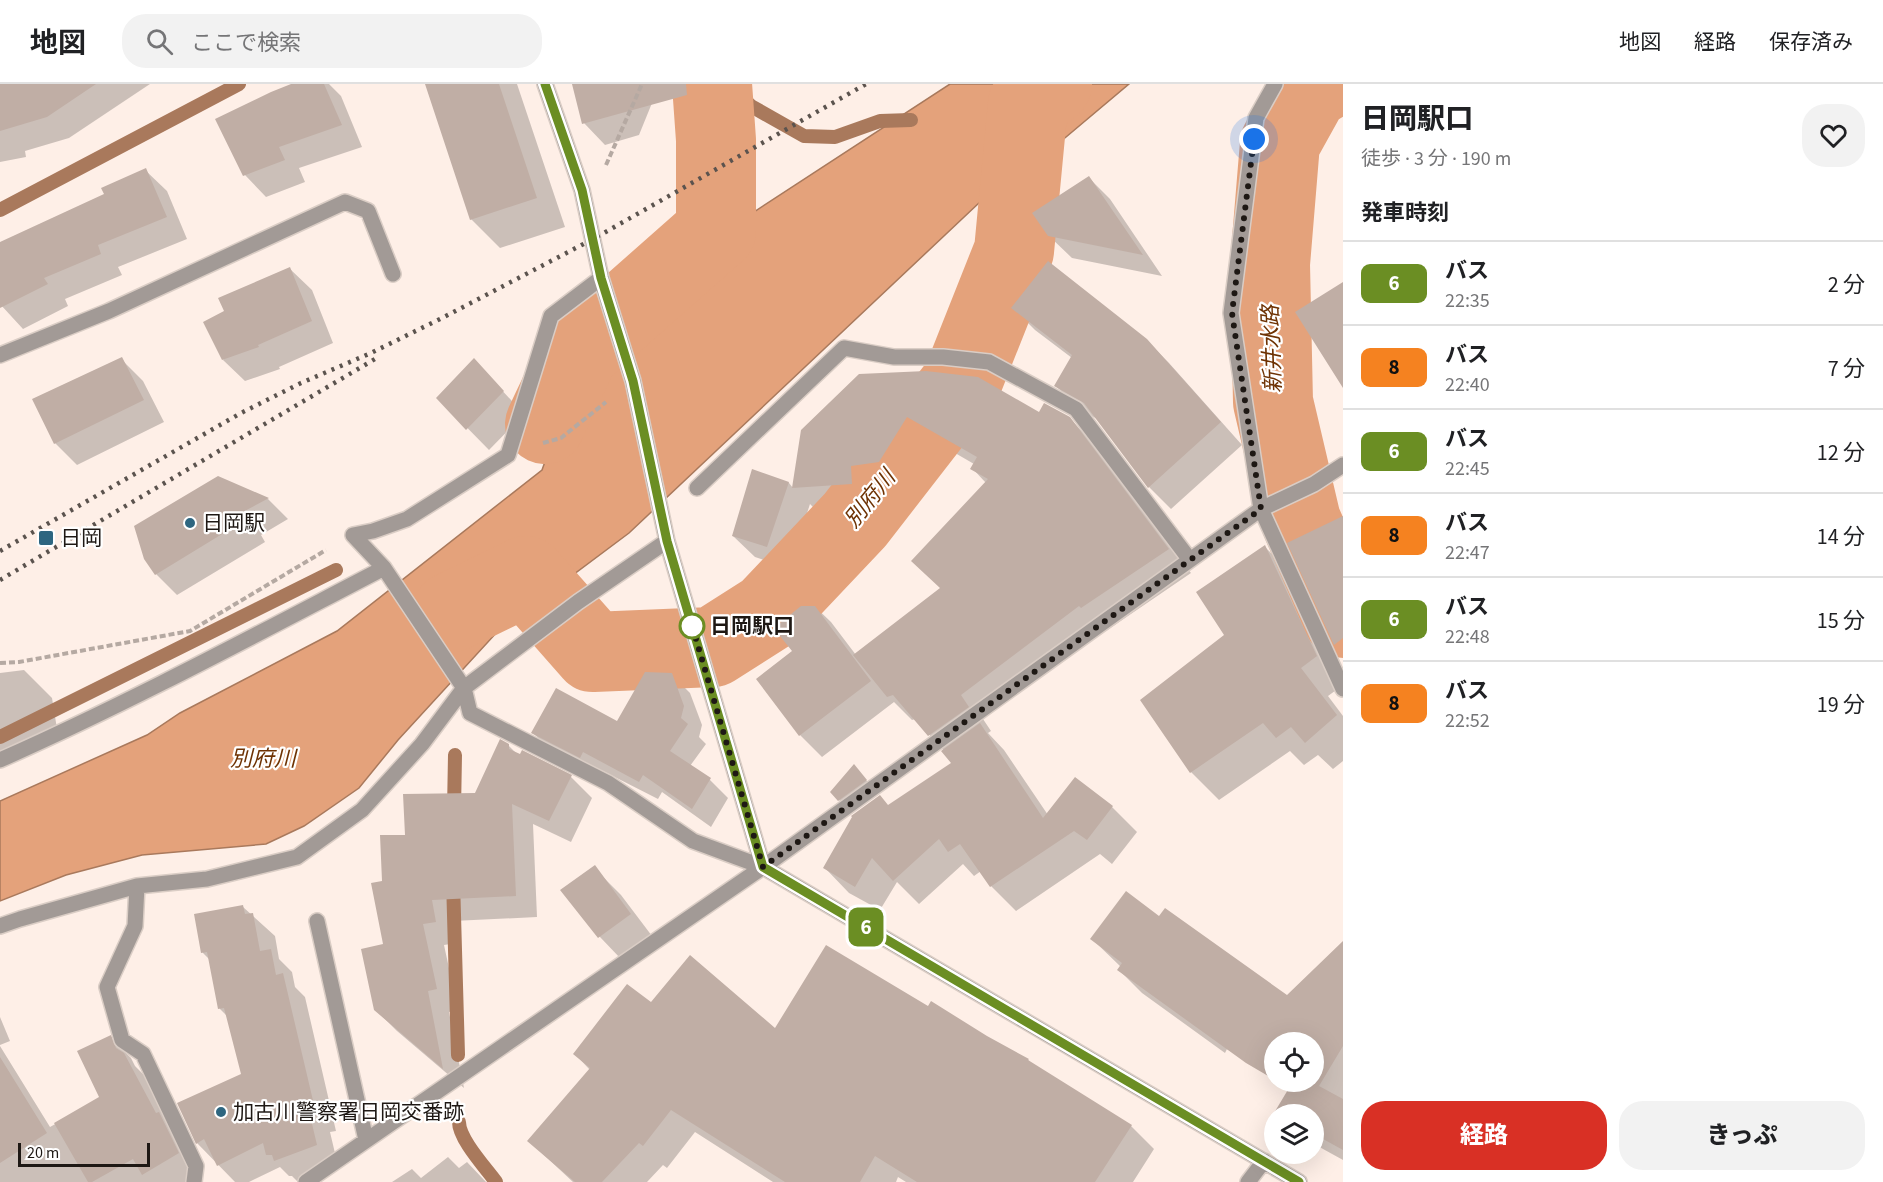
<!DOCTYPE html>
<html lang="ja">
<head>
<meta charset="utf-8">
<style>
  body { margin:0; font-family:"Source Sans 3","Noto Sans JP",sans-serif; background:#f2f2f2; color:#202124; height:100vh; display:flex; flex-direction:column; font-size:22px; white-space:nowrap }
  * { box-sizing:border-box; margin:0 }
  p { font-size:20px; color:#757577 }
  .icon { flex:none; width:33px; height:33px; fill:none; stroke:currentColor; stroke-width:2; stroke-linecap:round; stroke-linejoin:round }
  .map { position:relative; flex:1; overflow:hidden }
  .panel { display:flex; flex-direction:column; background:#fff; width:540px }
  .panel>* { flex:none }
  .badge { padding:0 12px; border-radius:9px; font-size:21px; line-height:39px }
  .fabs { position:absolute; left:1264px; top:948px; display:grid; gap:12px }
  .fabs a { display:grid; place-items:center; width:60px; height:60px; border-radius:50%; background:#fff; box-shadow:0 6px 24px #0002; font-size:30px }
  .scale { position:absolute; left:18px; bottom:15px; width:132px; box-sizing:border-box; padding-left:6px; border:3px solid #1e1814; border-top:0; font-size:16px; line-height:21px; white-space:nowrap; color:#1e1814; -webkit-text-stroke:4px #fff; paint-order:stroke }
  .you { position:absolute; width:30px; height:30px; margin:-15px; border:4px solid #fff; border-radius:50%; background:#1a73e8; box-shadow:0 0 0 9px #1a73e833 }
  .map>.badge { position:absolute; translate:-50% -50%; box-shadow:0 0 0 3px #fff }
  h2 { padding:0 18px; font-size:22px; line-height:54px }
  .round { display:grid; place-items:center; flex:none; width:63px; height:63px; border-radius:24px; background:#f2f2f2 }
  .headline { display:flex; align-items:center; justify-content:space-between; height:102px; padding:0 18px }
  h1 { font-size:28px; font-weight:800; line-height:45px }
  .action { display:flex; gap:12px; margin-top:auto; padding:12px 18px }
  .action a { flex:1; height:69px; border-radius:24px; background:#d93025; color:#fff; font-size:24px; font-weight:800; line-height:69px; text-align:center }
  .action a+a { background:#f2f2f2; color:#202124 }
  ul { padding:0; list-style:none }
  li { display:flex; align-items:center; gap:18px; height:84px; padding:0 18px; border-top:2px solid #e0e0e0 }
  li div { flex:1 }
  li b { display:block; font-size:22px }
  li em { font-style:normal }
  li .badge { min-width:66px; font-weight:700; text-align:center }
  header { display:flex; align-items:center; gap:36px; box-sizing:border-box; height:84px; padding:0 30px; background:#fff; border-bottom:2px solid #e0e0e0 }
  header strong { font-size:28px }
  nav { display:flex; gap:33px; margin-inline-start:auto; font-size:21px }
  .search { width:420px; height:54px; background:#f2f2f2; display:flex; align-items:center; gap:15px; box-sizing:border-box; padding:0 21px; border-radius:24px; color:#757577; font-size:22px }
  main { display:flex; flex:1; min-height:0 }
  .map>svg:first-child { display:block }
  .water { fill:#e4a27b; stroke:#a9795c; stroke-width:1.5 }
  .shadow { fill:#0003 }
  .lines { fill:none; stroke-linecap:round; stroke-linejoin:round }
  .stream { stroke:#a9795c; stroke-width:14 }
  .river { stroke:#e4a27b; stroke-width:80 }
  .building { fill:#c0aea5 }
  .minor-casing { stroke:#dacdc5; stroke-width:18 }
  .path { stroke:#b5a9a2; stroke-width:4; stroke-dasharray:6 3; stroke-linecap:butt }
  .minor { stroke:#a29a96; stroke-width:15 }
  .rail { stroke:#5b534e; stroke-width:4.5; stroke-dasharray:3 6; stroke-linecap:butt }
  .line-casing { stroke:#fff; stroke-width:14 }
  .line { stroke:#6b8e23; stroke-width:9 }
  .walk { stroke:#1e1814; stroke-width:6; stroke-dasharray:0 10.8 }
  .poi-dot { fill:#2e6680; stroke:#fff; stroke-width:2 }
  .stop-dot { fill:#fff; stroke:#6b8e23; stroke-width:3 }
  .labels { text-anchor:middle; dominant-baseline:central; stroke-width:4.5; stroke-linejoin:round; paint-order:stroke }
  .poi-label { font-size:21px; fill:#1e1814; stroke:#fff; text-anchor:start }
  .stop-label { font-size:21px; font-weight:bold; fill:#1e1814; stroke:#fff; text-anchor:start }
  .water-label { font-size:22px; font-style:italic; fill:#6e3203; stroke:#fff }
</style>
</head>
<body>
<header>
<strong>地図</strong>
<div class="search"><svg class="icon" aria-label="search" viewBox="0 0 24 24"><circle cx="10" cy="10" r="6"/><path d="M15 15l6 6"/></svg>ここで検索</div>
<nav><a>地図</a><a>経路</a><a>保存済み</a></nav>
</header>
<main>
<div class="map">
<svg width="1343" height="1098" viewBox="0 0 1343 1098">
  <rect width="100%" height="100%" fill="#feefe7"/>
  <!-- water -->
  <path class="water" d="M 950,0 L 1129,0 L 1053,64 L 998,101 L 629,449 L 498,547 L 398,656 L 359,704 L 304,742 L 266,760 L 142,771 L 66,791 L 0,817 L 0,717 L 147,651 L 180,629 L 337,547 L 542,386 L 580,280 L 737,139 Z"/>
  <!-- shadow -->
  <path class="shadow" d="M 0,0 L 150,0 L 69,54 L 25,67 L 26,73 L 0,78 Z
    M 296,0 L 329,0 L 341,12 L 362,63 L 299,84 L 305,98 L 266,113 L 245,91 Z
    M 426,0 L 517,0 L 565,143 L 500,164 L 471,135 Z
    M 573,0 L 646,0 L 652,19 L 639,51 L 605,61 L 584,39 Z
    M 145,86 L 167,107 L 187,155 L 118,183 L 122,191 L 65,215 L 68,222 L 23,245 L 0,220 L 0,160 L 106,110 Z
    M 1089,94 L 1110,115 L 1162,192 L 1072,174 L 1049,152 Z
    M 290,185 L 312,206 L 333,259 L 279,283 L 280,285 L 245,297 L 223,276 Z
    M 1013,224 L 1146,256 L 1169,279 L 1242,361 L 1171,425 L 1149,403 L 1097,335 L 1077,323 L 1056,302 L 1072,274 L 1035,246 Z
    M 121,275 L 143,297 L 164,338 L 77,381 L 55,359 Z
    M 474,276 L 524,330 L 489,366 L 438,314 Z
    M 859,292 L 1039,330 L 1069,334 L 1093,358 L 1191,489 L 1106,547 L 1103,544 L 983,635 L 991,647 L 988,649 L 1004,666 L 1048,731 L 1075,695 L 1112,723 L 1137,748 L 1112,780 L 1100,770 L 1016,827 L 991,802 L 981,787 L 974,792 L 963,780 L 919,820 L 897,798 L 880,826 L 849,809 L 825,784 L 889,722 L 953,680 L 944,667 L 915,635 L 912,636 L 894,618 L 822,673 L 800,651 L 758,595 L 794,567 L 776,544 L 809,517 L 831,538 L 856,571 L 941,504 L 986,399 L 972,384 L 974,380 L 931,355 L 902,401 L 873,406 L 875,423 L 817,427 L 810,420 L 789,484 L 755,473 L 733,452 L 753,387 L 789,399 L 793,404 Z
    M 218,394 L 268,415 L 288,435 L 261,451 L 265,458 L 177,511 L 156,490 Z
    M 1265,463 L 1293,491 L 1343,601 L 1328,612 L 1343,632 L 1343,677 L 1333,685 L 1318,671 L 1304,681 L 1290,667 L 1219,716 L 1191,688 L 1226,552 Z
    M 24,586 L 52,614 L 59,657 L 38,663 L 0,667 L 0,589 Z
    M 671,590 L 690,609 L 702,641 L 699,653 L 706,660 L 690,682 L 710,696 L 728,714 L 711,743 L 662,708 L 658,715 L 601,686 L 599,691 L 552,667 L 533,649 L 617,639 Z
    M 508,661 L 518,671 L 571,693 L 592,714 L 571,758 L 533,740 L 537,833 L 453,837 L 457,859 L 444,861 L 458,926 L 449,928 L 464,1004 L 397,947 L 375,925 L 384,861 L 383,798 L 406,752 L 476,710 Z
    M 854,683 L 877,708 L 850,727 L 839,716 Z
    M 599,789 L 621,811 L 652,852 L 621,875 L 600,853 L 569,815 Z
    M 243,823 L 275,852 L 279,875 L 292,888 L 295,903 L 305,913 L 336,1047 L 330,1048 L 338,1082 L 297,1097 L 292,1092 L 289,1092 L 280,1083 L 249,1098 L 235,1098 L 197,1059 L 242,991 L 228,933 L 220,925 L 210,876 L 203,869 L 196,831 Z
    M 1159,834 L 1288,913 L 1343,859 L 1343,1076 L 1314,1060 L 1314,1030 L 1278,1030 L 1276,1029 L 1289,1008 L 1279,998 L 1314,998 L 1314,958 L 1275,958 L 1275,993 L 1227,965 L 1225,969 L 1142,909 L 1119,886 L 1121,883 L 1092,855 Z
    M 651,920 L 776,946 L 929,924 L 1028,976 L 1033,981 L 1131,1042 L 1154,1065 L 1133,1098 L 906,1098 L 898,1093 L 896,1098 L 773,1098 L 695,1048 L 667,1084 L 663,1081 L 647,1098 L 573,1098 L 529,1057 L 590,986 L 575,970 Z
    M 0,933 L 10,957 L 0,961 Z
    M 110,953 L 131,974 L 135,982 L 144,991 L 199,1090 L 186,1098 L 0,1098 L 0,962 L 50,1043 L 101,1014 Z
    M 448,1073 L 459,1084 L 467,1078 L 486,1098 L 392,1098 L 412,1085 L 421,1094 Z"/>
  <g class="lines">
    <!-- stream -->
    <path class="stream" d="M 687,0 L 689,60
      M 699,0 L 703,58
      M 728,0 L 751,22 L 804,52 L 835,53 L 880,37 L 911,36
      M 0,126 L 239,0
      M 632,191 L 696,138 L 695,124
      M 538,333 L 571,261
      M 0,653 L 336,486
      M 454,726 L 455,671
      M 453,796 L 458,971
      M 459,1038 C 459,1055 485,1083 496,1098"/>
    <!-- river -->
    <path class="river" d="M 1320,0 L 1311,3 L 1280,59 L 1270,180 L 1273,318 L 1301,437 L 1343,534
      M 545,340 L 579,268 L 716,147 L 716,56 L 712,0
      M 452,528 L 526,492 L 593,568 L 713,563 L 768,528 L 855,436 L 962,298 L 1014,167 L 1028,20 L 1052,0"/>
  </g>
  <!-- building -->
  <path class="building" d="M 0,0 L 96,0 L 47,33 L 0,47 Z
    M 291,0 L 324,0 L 342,41 L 279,63 L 285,76 L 243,92 L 215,35 L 271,8 Z
    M 425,0 L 499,0 L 537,114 L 470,136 Z
    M 572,0 L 686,0 L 687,11 L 582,40 Z
    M 146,84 L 167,133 L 98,161 L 101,170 L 44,194 L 48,200 L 0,224 L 0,158 L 104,110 L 101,104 Z
    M 1089,92 L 1143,171 L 1048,152 L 1032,129 Z
    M 1048,177 L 1147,255 L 1221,338 L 1148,404 L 1084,319 L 1054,302 L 1072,271 L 1011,224 Z
    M 290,183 L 312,237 L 258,261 L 259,263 L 222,276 L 203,238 L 224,227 L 218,214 Z
    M 1343,198 L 1343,304 L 1295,228 Z
    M 122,273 L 144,316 L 54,360 L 32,315 Z
    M 474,274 L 504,307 L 466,346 L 436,314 Z
    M 926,287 L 978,293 L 1039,328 L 1044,319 L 1070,333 L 1169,465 L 1081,524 L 1079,522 L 961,611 L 969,623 L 928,652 L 893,611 L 887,613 L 853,571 L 940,504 L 911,477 L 988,395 L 970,385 L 977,373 L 907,333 L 879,378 L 851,382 L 852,400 L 792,404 L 801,346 L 859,290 Z
    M 752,385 L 789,398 L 767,463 L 732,452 Z
    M 218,392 L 269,414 L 241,429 L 245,436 L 155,491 L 144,475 L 134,442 Z
    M 1343,432 L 1343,554 L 1334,561 L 1287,459 Z
    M 1265,461 L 1317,572 L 1301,584 L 1337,631 L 1305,659 L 1291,643 L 1276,654 L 1263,639 L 1190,689 L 1140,616 L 1224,551 L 1196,508 Z
    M 801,522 L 815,522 L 871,597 L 799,652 L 756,595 L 792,567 L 780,552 L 780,539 Z
    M 645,588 L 672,589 L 684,622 L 681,634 L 688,640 L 670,667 L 711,694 L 692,725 L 643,691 L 639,698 L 583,668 L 580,674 L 531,649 L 556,604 L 617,637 Z
    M 980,639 L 1043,734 L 1075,693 L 1113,722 L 1087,756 L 1074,747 L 990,803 L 960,760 L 948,768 L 939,755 L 893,797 L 872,774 L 855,803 L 823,784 L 852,733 L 851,732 L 880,711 L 888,721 L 951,679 L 941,667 Z
    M 500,655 L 509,660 L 509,665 L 520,670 L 522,666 L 572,691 L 549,737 L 512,720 L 516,812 L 432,816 L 436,838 L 423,840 L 437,905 L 428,907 L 443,985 L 374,926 L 361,865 L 383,860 L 371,799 L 382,797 L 380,751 L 405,751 L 403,710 L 475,709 Z
    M 854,680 L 867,696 L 838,717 L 830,708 Z
    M 595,781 L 631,830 L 598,854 L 560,806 Z
    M 1126,807 L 1159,832 L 1165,824 L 1287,911 L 1343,857 L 1343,962 L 1319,1002 L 1343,1015 L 1343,1066 L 1314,1050 L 1314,1030 L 1274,1029 L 1289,1004 L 1277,998 L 1314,998 L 1314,958 L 1275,958 L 1275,996 L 1246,979 L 1117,886 L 1122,879 L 1090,855 Z
    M 243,821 L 245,830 L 253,829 L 260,867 L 271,865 L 276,891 L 283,889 L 315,1025 L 309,1027 L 317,1061 L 274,1077 L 272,1071 L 266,1071 L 263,1059 L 217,1082 L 204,1055 L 196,1060 L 177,1019 L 241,990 L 224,924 L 218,925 L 207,868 L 201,869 L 194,830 Z
    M 826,861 L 928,922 L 931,917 L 987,952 L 1029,975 L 1028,976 L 1132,1041 L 1095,1098 L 917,1098 L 875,1072 L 860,1098 L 785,1098 L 671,1026 L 643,1062 L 639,1059 L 602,1098 L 575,1098 L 527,1057 L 590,984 L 573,970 L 627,900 L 651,918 L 690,871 L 775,944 Z
    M 111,951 L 116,964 L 124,969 L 156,1029 L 159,1028 L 179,1069 L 142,1091 L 133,1075 L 92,1098 L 88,1098 L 54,1039 L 99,1013 L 77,967 Z
    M 0,973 L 47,1049 L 0,1079 Z"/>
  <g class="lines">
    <defs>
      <path id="minor" d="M 545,0 L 582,106 L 601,194 L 633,297 L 667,457 L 763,783
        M 1275,0 L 1256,34 L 1231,229 L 1261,425 L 1343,605
        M 601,194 L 551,232 L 508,371 L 407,435 L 373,447 L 353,451 L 384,484 L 464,604 L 470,629 L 608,699 L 693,757 L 763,783 L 1299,1098
        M 0,271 L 109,227 L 345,118 L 368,127 L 393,190
        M 697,404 L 844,264 L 894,273 L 943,273 L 989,278 L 1076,325 L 1190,476
        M 0,676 C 131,618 257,550 384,484
        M 137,802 L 135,842 L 107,903 L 122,956 L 143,970 L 196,1082 L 194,1098
        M 317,837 L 366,1056
        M 0,842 L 20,835 L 137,802 L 207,795 L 297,773 L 362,726 L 422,660 L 464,604 L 578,518 L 667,457
        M 306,1098 L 763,783 L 1261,425 L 1314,400 L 1343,381
        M 1248,1098 L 1264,1077"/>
    </defs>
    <!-- minor casing -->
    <use href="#minor" class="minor-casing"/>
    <!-- path -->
    <path class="path" d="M 606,81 L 642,0
      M 543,359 L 561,354 L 606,318
      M 0,579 L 19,578 L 190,547 L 326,466"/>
    <!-- minor -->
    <use href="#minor" class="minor"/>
    <!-- rail -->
    <path class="rail" d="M 0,467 L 241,329 L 301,299 L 371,269 L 444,233 L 595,154 L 866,0
      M 0,496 L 375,275"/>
  </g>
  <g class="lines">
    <defs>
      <path id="line" d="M 545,0 L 582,106 L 601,194 L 633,297 L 667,457 L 763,783 L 1299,1098"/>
    </defs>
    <!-- line casing -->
    <use href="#line" class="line-casing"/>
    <!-- line -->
    <use href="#line" class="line"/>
    <!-- walk -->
    <path class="walk" d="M 692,542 L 691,538 L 763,783 L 1261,425 L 1232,229 L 1254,55"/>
  </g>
  <!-- markers -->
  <g class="poi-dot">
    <circle cx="190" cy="439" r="6"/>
    <rect x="38" y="446" width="16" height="16" rx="3"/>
    <circle cx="221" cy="1028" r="6"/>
  </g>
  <circle class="stop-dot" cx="692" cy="542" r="12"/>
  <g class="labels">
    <!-- poi labels -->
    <g class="poi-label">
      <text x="202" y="439">日岡駅</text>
      <text x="60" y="454">日岡</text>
      <text x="233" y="1028">加古川警察署日岡交番跡</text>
    </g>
    <!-- stop labels -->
    <g class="stop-label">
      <text x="710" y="542">日岡駅口</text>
    </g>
    <!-- water labels -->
    <g class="water-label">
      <text transform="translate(1272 265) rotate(-92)">新井水路</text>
      <text transform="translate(870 415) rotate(-51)">別府川</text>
      <text x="263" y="675">別府川</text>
    </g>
  </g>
</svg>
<div class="fabs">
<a><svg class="icon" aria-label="locate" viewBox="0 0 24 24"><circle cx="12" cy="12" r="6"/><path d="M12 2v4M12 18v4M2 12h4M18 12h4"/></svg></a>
<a><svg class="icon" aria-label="layers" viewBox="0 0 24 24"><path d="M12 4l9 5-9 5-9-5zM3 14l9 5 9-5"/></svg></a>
</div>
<div class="scale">20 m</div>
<div class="you" style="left:1254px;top:55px"></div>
<b class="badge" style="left:866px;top:843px;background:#6b8e23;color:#fff">6</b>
</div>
<section class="panel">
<div class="headline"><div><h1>日岡駅口</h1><p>徒歩 · 3 分 · 190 m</p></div><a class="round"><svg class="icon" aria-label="heart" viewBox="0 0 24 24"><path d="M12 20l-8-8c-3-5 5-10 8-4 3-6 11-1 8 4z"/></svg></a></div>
<h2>発車時刻</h2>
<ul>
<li><span class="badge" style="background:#6b8e23;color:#fff">6</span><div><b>バス</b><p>22:35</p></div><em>2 分</em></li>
<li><span class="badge" style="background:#f58220;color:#111">8</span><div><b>バス</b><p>22:40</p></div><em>7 分</em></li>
<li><span class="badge" style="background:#6b8e23;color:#fff">6</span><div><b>バス</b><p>22:45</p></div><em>12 分</em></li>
<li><span class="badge" style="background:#f58220;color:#111">8</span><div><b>バス</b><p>22:47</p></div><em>14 分</em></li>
<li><span class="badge" style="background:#6b8e23;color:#fff">6</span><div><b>バス</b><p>22:48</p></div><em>15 分</em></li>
<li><span class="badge" style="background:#f58220;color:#111">8</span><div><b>バス</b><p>22:52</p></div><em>19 分</em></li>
</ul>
<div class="action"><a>経路</a><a>きっぷ</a></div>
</section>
</main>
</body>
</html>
